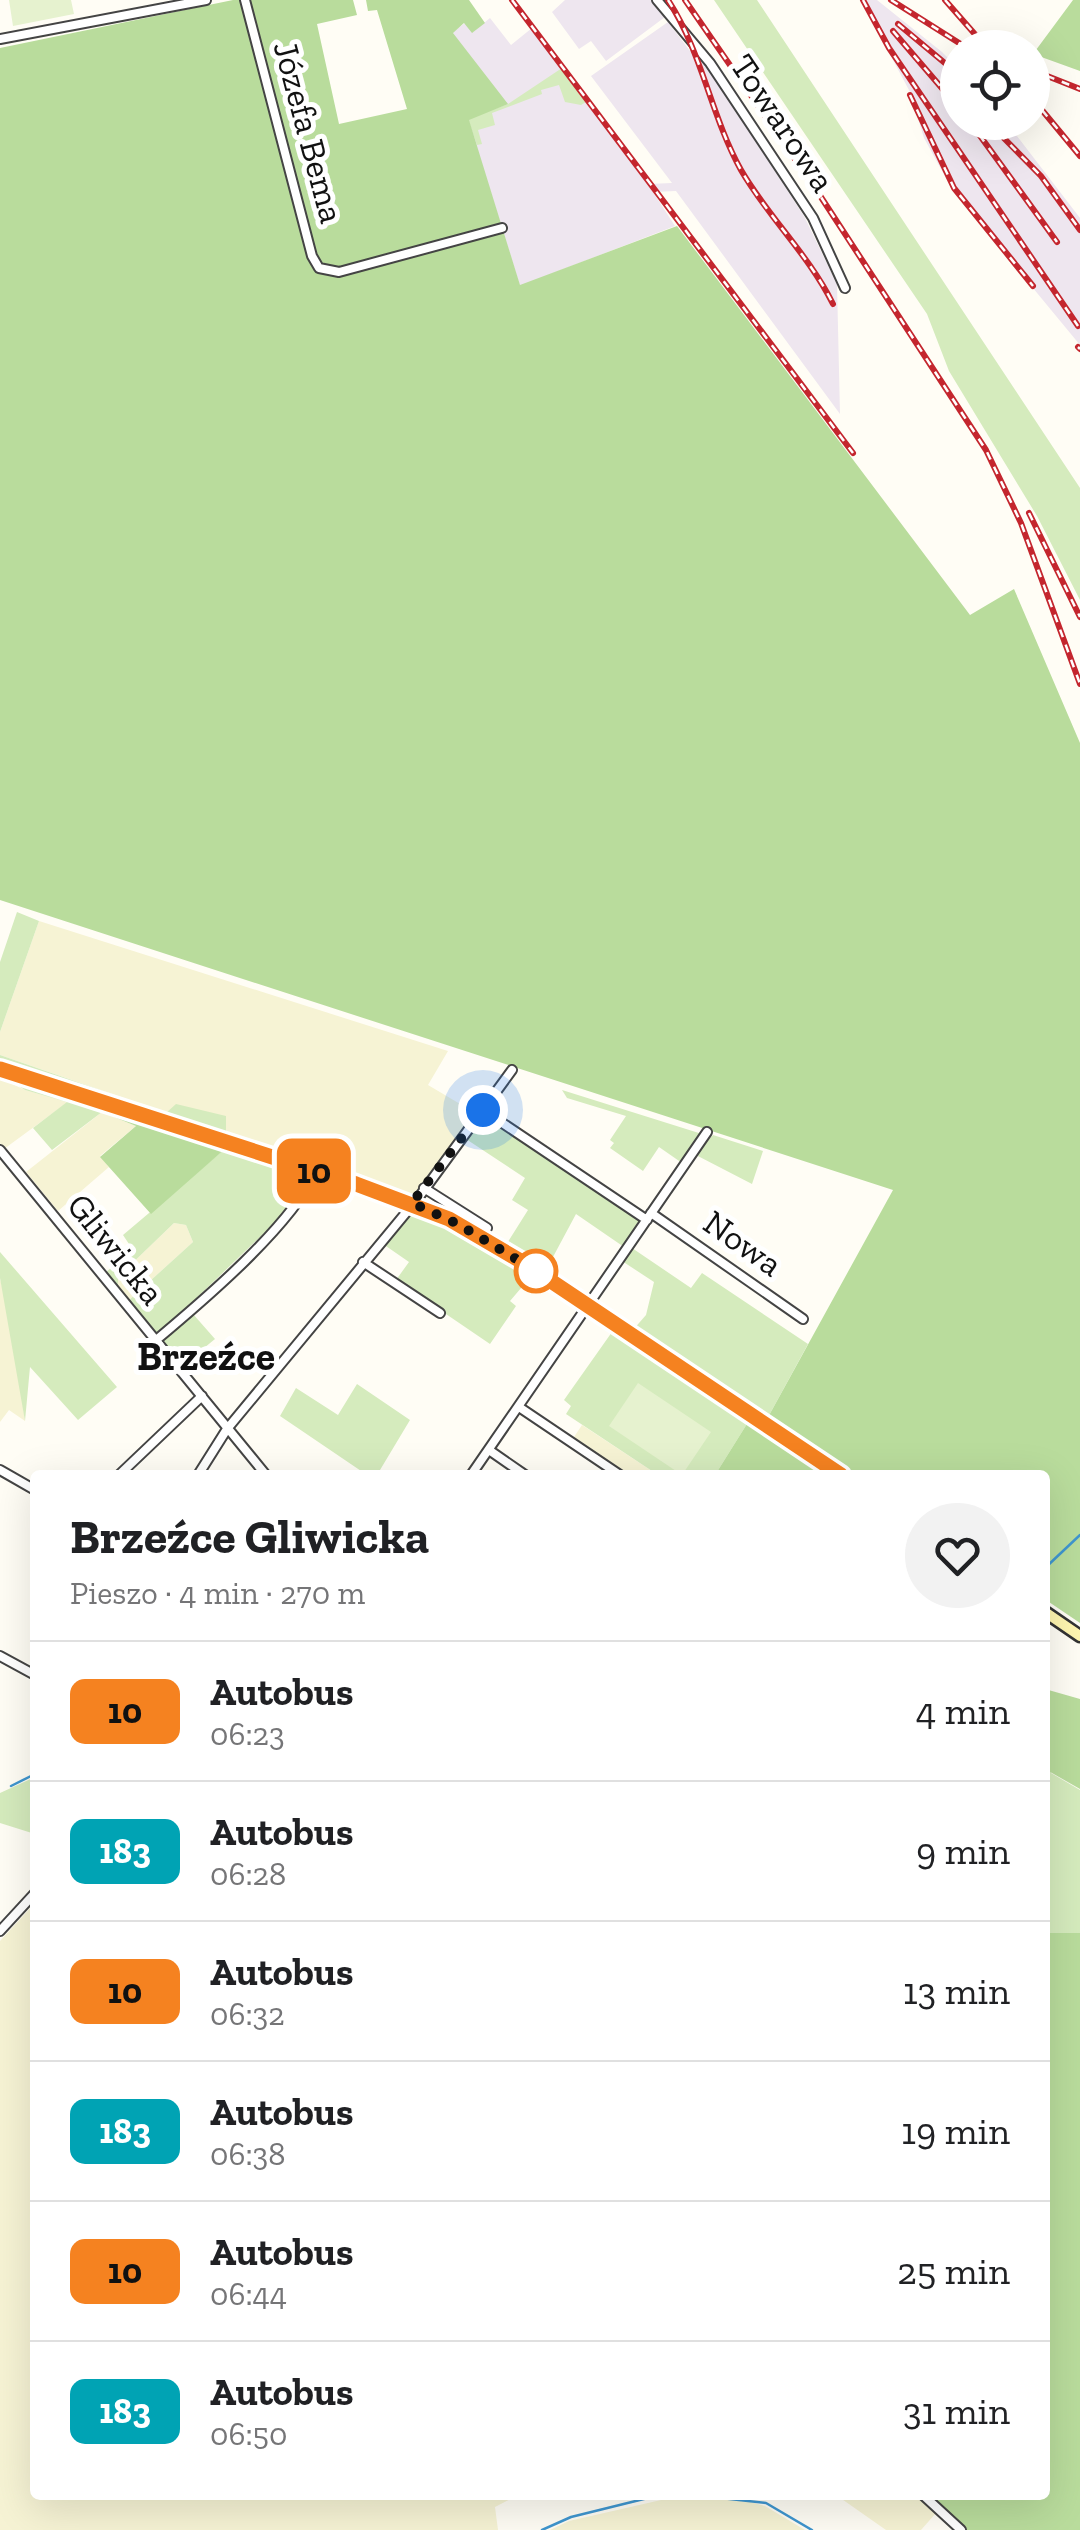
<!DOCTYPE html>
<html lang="pl">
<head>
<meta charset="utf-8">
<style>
  body { margin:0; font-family:"Zilla Slab",serif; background:#f2f2f2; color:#202124; height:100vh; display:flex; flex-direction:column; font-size:38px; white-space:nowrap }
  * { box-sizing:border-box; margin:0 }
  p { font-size:32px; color:#757577 }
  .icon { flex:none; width:55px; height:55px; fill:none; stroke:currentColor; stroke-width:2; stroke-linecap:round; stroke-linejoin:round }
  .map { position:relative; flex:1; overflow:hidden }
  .details { position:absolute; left:30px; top:1470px; width:1020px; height:1030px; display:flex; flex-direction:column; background:#fff; border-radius:10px; box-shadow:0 10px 40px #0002 }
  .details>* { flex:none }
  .badge { padding:0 20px; border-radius:15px; font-size:35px; line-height:65px }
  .buttons { position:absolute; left:940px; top:30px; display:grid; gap:20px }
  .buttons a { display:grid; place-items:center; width:110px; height:110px; border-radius:50%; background:#fff; box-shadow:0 10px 40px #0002; font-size:50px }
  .you { position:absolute; width:50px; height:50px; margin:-25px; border:8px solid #fff; border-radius:50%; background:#1a73e8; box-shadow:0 0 0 15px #1a73e833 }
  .map>.badge { position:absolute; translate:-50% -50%; box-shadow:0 0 0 5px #fff }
  .round { display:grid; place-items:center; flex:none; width:105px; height:105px; border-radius:52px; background:#f2f2f2 }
  .summary { display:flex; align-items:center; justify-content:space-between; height:170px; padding:0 40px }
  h1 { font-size:48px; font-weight:700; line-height:75px }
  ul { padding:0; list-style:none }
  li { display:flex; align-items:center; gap:30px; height:140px; padding:0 40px; border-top:2px solid #e0e0e0 }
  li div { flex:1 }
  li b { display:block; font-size:38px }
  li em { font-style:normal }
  li .badge { min-width:110px; font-weight:700; text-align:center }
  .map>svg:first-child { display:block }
  .industrial { fill:#eee6ef }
  .farmland { fill:#f6f3d4 }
  .green { fill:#d5ebbd }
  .forest { fill:#b9dc9c }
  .pitch { fill:#e6f2cf }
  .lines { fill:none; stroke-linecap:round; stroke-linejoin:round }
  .stream { stroke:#3f96cf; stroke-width:2.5 }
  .street-casing { stroke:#444; stroke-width:12 }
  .secondary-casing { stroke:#333; stroke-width:15 }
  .street { stroke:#fff; stroke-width:8 }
  .secondary { stroke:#fff6b0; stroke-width:10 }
  .rail-casing { stroke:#c4262e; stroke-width:6 }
  .rail { stroke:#fff; stroke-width:2.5; stroke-dasharray:8; stroke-linecap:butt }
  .line-casing { stroke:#fff; stroke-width:22 }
  .line { stroke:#f58220; stroke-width:15 }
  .walk { stroke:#111; stroke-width:10; stroke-dasharray:0 18 }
  .stop-dot { fill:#fff; stroke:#f58220; stroke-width:5 }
  .labels { text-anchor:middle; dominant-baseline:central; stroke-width:10; stroke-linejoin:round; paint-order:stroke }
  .street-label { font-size:35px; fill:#111; stroke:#fff }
  .quarter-label { font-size:40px; font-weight:bold; fill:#111; stroke:#fff }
</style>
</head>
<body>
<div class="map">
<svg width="1080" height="2530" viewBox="0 0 1080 2530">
  <rect width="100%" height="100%" fill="#fffdf5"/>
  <!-- industrial -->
  <path class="industrial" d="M 565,0 L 652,0 L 665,17 L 606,61 L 591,41 L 579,49 L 552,12 Z
    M 861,0 L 877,0 L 942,52 L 957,67 L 958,122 L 1007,123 L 1080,218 L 1080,345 L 953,191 L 924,138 L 910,92 Z
    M 490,18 L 511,45 L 532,28 L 648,184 L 672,183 L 591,76 L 668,22 L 690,51 L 701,57 L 804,216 L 837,284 L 840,414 L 676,191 L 653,192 L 675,226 L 520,286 L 468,119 L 453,32 L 465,23 L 473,32 Z"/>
  <!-- farmland -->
  <path class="farmland" d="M 39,921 L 448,1051 L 428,1085 L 477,1114 L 411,1199 L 225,1133 L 226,1117 L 167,1113 L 0,1055 L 0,1032 Z
    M 0,1078 L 25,1090 L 68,1102 L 4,1149 L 0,1143 Z
    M 102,1112 L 136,1126 L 100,1156 L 109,1167 L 58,1211 L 26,1172 Z
    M 174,1223 L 186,1225 L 193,1242 L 128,1301 L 118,1288 L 118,1277 Z
    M 0,1278 L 15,1345 L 25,1421 L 9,1410 L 0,1422 Z
    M 582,1425 L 658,1475 L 626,1475 L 572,1440 Z
    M 34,1904 L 35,2495 L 518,2495 L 495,2507 L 498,2530 L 0,2530 L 0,1941 Z
    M 683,2495 L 726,2495 L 765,2506 L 805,2530 L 550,2530 L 569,2521 Z
    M 836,2495 L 914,2495 L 936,2513 L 921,2530 L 886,2530 Z"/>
  <!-- green -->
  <path class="green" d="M 714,0 L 757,0 L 1080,488 L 1080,600 L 1037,516 L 949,371 L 927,314 Z
    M 562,68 L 586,102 L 581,105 L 565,102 L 559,85 L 541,90 L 542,94 L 492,113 L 495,125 L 478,130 L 482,144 L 477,145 L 468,119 L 508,104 Z
    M 17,912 L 39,921 L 0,1032 L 0,962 Z
    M 0,1055 L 166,1113 L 176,1104 L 226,1116 L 226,1133 L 296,1160 L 0,1065 Z
    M 0,1074 L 102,1112 L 52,1150 L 33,1128 L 67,1102 L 25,1090 Z
    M 562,1090 L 702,1134 L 682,1163 L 659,1147 L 643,1171 L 610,1148 L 614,1143 L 610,1140 L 626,1116 L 567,1098 Z
    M 485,1116 L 642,1221 L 624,1247 L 576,1214 L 546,1270 L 506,1245 L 528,1210 L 512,1200 L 525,1178 L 466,1139 Z
    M 713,1135 L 763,1151 L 752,1184 L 694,1154 Z
    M 226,1148 L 311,1175 L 286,1212 L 156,1337 L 128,1301 L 193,1242 L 186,1225 L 174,1223 L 118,1277 L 118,1288 L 106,1272 L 133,1250 L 123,1235 Z
    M 411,1210 L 445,1222 L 533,1274 L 510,1301 L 516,1306 L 490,1344 L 396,1280 L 409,1262 L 383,1244 Z
    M 632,1248 L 691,1288 L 702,1273 L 808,1344 L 767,1419 L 632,1331 L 646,1315 L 654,1282 L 622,1261 Z
    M 0,1252 L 117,1387 L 78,1420 L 30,1367 L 25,1421 L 0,1278 Z
    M 193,1314 L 215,1339 L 182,1366 L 160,1343 Z
    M 612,1332 L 750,1419 L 715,1475 L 658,1475 L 566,1414 L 571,1406 L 564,1400 Z
    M 357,1384 L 410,1420 L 377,1475 L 367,1475 L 280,1416 L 296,1388 L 338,1415 Z
    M 1045,1729 L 1051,1773 L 1080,1790 L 1080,1939 L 1045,1970 Z
    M 35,1777 L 35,1834 L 0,1823 L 0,1793 Z"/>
  <!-- forest -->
  <path class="forest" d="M 233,0 L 353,0 L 357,15 L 317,24 L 339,124 L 407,109 L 377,10 L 368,11 L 366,0 L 469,0 L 485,23 L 472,33 L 464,23 L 453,33 L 508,104 L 469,120 L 520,285 L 677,226 L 970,615 L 1014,589 L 1080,743 L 1080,1623 L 1049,1602 L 1045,1604 L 1045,1475 L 715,1475 L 750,1419 L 767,1419 L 893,1190 L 0,900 L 0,48 Z
    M 1073,0 L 1080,0 L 1080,71 L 1033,54 Z
    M 102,1112 L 226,1148 L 151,1214 L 100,1157 L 136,1126 Z
    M 1045,1689 L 1080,1699 L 1080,1789 L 1045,1769 Z
    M 1045,1933 L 1080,1933 L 1080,2530 L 963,2530 L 928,2495 L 1045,2495 Z"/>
  <!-- pitch -->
  <path class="pitch" d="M 9,0 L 71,0 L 74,14 L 13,26 Z
    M 638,1383 L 711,1432 L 682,1475 L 609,1426 Z"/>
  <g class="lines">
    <!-- stream -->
    <path class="stream" d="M 1045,1568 L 1080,1535
      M 11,1786 L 35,1774
      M 693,2495 L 766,2503 L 812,2530
      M 542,2530 L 571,2517 L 660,2495"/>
    <defs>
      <path id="street" d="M 245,0 L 312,256 L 319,268 L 339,272 L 502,228
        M 657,0 L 710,63 L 813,218 L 845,288
        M 0,39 L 206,0
        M 483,1110 L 647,1220
        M 0,1150 L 266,1475
        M 424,1188 L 487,1228
        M 651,1213 L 803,1319
        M 363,1262 L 440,1313
        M 155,1341 C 204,1300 289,1228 316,1172
        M 519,1407 L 620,1475
        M 489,1450 L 525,1475
        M 0,1470 L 35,1490
        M 119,1475 L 202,1396
        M 198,1475 L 227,1429 L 419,1197 L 512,1070
        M 471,1475 L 707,1132
        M 0,1656 L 35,1675
        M 0,1931 L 35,1893
        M 923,2495 L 961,2530"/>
      <path id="secondary" d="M 0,1069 L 378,1191 L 449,1219 L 524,1263 L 841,1475
        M 1045,1612 L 1080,1636"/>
    </defs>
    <!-- street casing -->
    <use href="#street" class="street-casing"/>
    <!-- secondary casing -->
    <use href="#secondary" class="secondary-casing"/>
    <!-- street -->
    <use href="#street" class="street"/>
    <!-- secondary -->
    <use href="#secondary" class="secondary"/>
    <defs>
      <path id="rail" d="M 512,0 L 853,453
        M 668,0 C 702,52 711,116 741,170 C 768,217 809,255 833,304
        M 685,0 L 817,191 L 986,450 L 1021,523 L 1080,684
        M 863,0 L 889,48 L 1078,326
        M 891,0 L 967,48
        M 945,0 L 987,48
        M 898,24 L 958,74
        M 893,31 L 958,107
        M 1032,70 L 1080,89
        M 910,95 L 954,188 L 1033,286
        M 1032,98 L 1080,156
        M 970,122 L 1057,242
        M 988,122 L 1041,176 L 1080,230
        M 1078,347 L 1080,349
        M 1029,513 L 1080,617"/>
    </defs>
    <!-- rail casing -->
    <use href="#rail" class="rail-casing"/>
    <!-- rail -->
    <use href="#rail" class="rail"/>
  </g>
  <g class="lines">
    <defs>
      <path id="line" d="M 0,1069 L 356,1184 L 449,1219 L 524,1263 L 841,1475"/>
    </defs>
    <!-- line casing -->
    <use href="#line" class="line-casing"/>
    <!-- line -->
    <use href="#line" class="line"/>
    <!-- walk -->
    <path class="walk" d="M 483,1110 L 412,1203 L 458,1224 L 536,1271"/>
  </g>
  <!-- markers -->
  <circle class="stop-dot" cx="536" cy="1271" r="20"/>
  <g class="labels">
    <!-- street labels -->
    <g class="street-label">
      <text transform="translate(783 123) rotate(56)">Towarowa</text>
      <text transform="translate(309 132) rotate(75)">Józefa Bema</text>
      <text transform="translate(743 1243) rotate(35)">Nowa</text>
      <text transform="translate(116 1249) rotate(51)">Gliwicka</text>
    </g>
    <!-- quarter labels -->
    <g class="quarter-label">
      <text x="206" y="1356">Brzeźce</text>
    </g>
  </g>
</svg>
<div class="buttons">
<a><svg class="icon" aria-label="locate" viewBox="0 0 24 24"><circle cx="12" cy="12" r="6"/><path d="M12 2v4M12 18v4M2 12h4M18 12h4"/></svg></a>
</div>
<div class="you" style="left:483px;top:1110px"></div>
<b class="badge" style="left:314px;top:1171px;background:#f58220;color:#111">10</b>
<section class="details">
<div class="summary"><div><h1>Brzeźce Gliwicka</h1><p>Pieszo · 4 min · 270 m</p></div><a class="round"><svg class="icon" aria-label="heart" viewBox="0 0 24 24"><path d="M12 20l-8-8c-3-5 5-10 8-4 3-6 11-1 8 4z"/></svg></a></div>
<ul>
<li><span class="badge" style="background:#f58220;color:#111">10</span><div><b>Autobus</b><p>06:23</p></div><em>4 min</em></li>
<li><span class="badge" style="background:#00a3b4;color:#fff">183</span><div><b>Autobus</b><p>06:28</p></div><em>9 min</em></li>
<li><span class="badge" style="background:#f58220;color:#111">10</span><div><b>Autobus</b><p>06:32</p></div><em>13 min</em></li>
<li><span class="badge" style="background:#00a3b4;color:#fff">183</span><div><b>Autobus</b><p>06:38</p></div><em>19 min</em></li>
<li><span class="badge" style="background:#f58220;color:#111">10</span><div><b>Autobus</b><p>06:44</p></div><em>25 min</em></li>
<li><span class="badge" style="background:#00a3b4;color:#fff">183</span><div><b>Autobus</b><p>06:50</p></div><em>31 min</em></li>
</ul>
</section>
</div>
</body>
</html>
